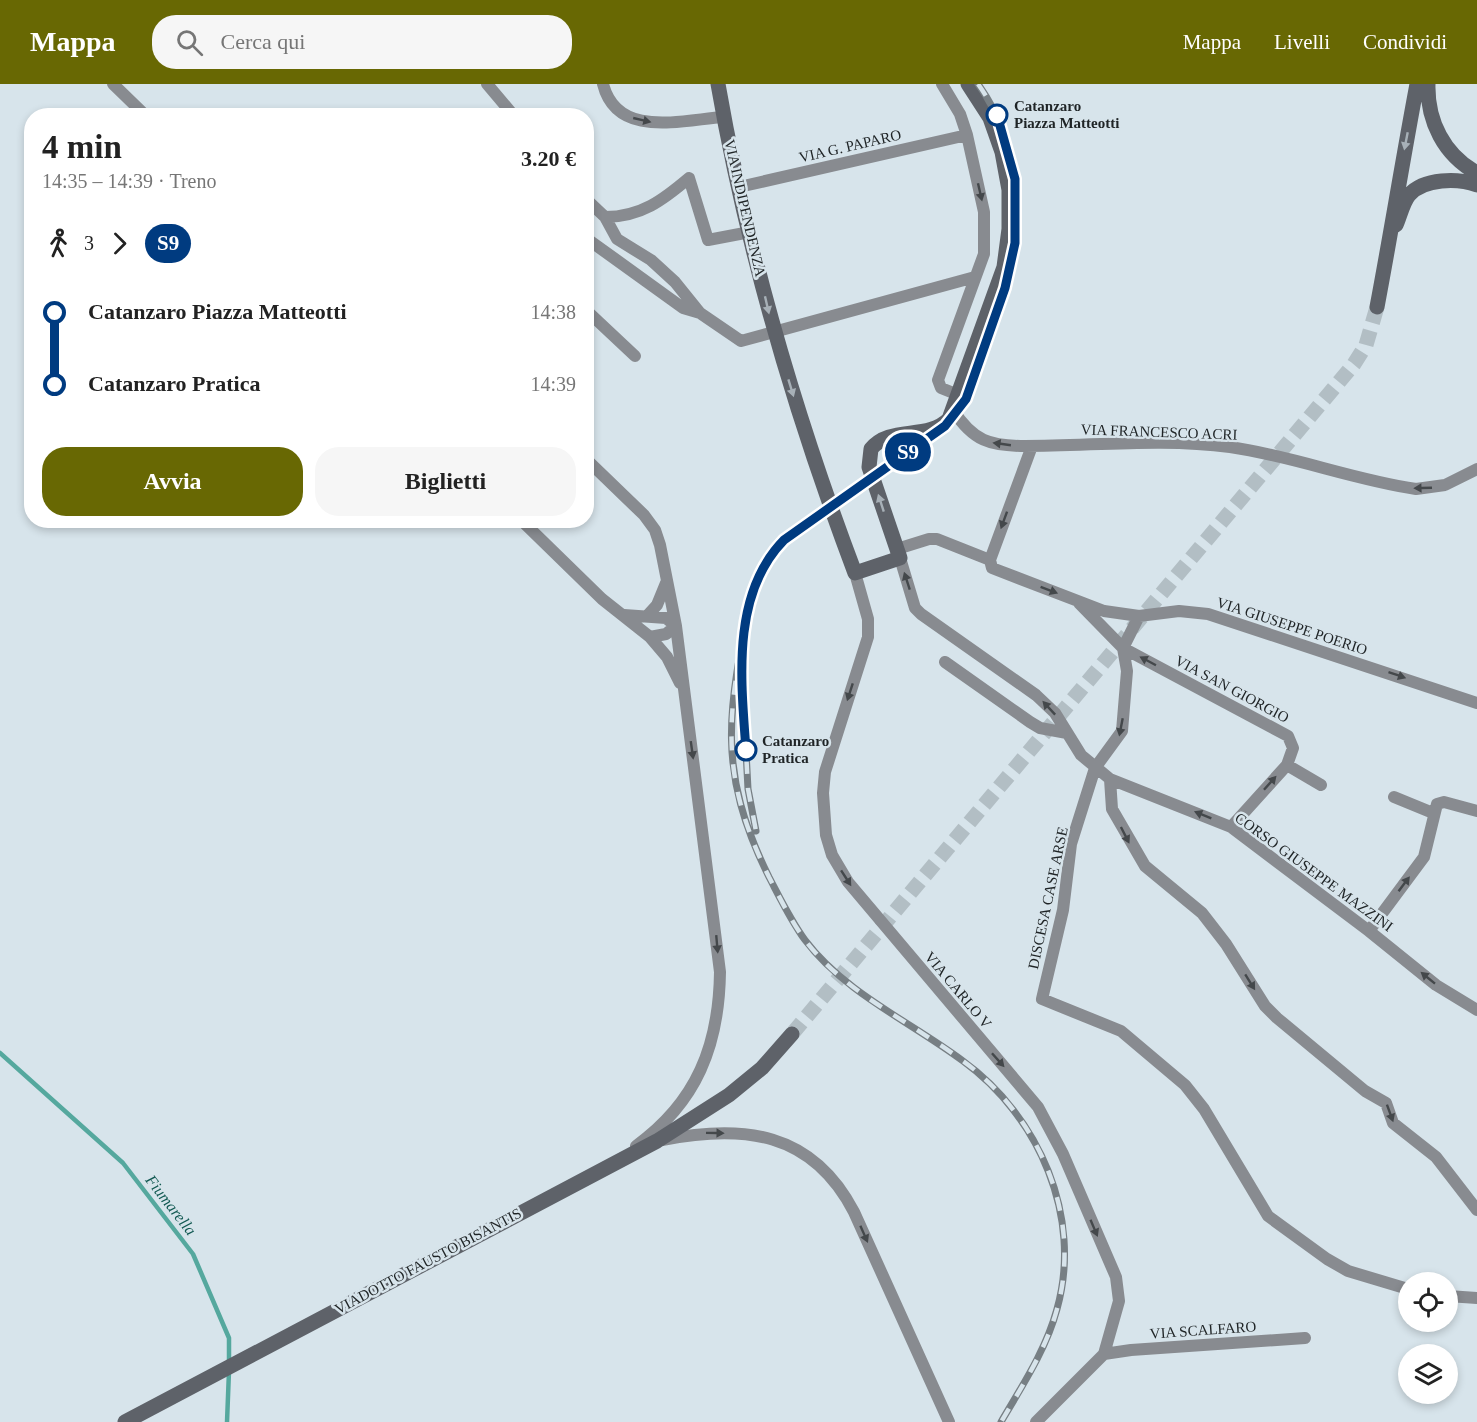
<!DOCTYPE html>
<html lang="it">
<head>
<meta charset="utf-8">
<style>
  body { margin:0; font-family:"Times New Roman",serif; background:#f6f6f6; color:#222; height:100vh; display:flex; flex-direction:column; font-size:22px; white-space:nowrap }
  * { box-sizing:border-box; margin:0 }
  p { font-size:20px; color:#767676 }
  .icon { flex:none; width:33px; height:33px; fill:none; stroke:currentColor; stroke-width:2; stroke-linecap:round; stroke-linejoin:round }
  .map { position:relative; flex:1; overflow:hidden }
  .side { position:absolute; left:24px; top:24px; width:570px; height:420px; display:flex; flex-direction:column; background:#fff; border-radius:24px; box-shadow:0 3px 9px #0003 }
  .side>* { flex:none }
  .badge { padding:0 12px; border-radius:20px; font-size:21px; line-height:39px }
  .buttons { position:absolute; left:1398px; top:1188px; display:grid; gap:12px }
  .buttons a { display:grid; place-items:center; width:60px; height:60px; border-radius:50%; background:#fff; box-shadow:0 3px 9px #0003; font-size:30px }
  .map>.badge { position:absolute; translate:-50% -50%; box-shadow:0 0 0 3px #fff }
  .legs { display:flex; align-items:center; gap:9px; height:66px; padding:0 18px; font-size:20px }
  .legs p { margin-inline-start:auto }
  .head { display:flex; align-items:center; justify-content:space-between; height:102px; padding:0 18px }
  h1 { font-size:33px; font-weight:700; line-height:45px }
  .cta { display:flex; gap:12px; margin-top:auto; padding:12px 18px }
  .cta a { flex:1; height:69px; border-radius:24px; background:#686803; color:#fff; font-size:24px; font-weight:700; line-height:69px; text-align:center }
  .cta a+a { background:#f6f6f6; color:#222 }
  ul { padding:0 18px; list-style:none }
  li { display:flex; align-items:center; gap:21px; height:72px; font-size:22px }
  li i { display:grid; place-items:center; width:9px; height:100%; margin:0 8px; background:currentColor }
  li i::after { content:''; width:15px; height:15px; margin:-8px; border:4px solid; border-radius:50%; background:#fff }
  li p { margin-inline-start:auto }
  li:first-child i { background:linear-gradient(#0000 50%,currentColor 0) }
  li:last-child i { background:linear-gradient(currentColor 50%,#0000 0) }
  header { display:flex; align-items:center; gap:36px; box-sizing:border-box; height:84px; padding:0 30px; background:#686803; color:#fff }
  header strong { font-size:28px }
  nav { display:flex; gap:33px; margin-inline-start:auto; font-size:21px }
  .search { width:420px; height:54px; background:#f6f6f6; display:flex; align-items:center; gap:15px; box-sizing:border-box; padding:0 21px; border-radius:24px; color:#767676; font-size:22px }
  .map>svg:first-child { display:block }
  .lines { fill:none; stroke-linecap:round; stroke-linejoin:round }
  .stream { stroke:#55a89e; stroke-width:4.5 }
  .secondary-tunnel { stroke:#b2bec4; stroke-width:15; stroke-dasharray:15 8; stroke-linecap:butt }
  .street { stroke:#888b90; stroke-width:12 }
  .secondary { stroke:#5e6269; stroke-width:15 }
  .rail-casing { stroke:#777f84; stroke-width:7 }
  .rail { stroke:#d7e4eb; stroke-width:4.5; stroke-dasharray:14; stroke-linecap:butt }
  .oneway { fill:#44484b }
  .oneway2 { fill:#a7b0b7 }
  .line-1-casing { stroke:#fff; stroke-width:14 }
  .line-1 { stroke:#003b80; stroke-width:9 }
  .stop-1-dot { fill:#fff; stroke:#003b80; stroke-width:3 }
  .labels { text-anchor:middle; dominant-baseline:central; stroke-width:5; stroke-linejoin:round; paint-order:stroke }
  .stop-label { font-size:15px; font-weight:bold; fill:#1f2426; stroke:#d7e4eb; text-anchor:start }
  .street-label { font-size:15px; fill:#1f2426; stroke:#d7e4eb }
  .water-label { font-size:16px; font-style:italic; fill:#135a53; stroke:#d7e4eb }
</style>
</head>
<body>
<header>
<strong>Mappa</strong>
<div class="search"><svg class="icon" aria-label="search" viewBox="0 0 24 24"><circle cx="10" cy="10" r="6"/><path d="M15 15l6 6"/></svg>Cerca qui</div>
<nav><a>Mappa</a><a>Livelli</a><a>Condividi</a></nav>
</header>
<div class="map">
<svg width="1477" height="1338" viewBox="0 0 1477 1338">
  <rect width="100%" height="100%" fill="#d7e4eb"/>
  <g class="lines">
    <!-- stream -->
    <path class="stream" d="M 0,969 L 123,1079 L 193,1170 L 229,1254 L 229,1279
      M 227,1338 L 229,1287"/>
    <!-- secondary-tunnel -->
    <path class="secondary-tunnel" d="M 792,950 L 1354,280 L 1366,261 L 1377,223"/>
    <!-- street -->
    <path class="street" d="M 113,0 L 146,32
      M 487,0 L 514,32
      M 603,0 C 617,55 681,36 724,33
      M 942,0 L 960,30 L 967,51 L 984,128 L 984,170 L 938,296 L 941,304 L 956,310
      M 739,103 L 967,51
      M 586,115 L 605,133 L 617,155 L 651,176 L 675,198 L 700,229
      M 605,133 C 641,133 663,116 689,94 L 708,156 L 750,148
      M 586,154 L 683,224 L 700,229 L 741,257 L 975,193
      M 586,226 L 635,272
      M 953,326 C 973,357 990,362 1025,362 C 1093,362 1162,354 1230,363 C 1293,372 1354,396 1416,405 L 1445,401 L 1477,385
      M 586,375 L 644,431 L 655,446 L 660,461 L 676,542 L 720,888 C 719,961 697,1018 636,1062
      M 521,436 L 602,515 L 650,553 L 667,573 L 680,599
      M 897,465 L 929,455 L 937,455 L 990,476
      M 900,474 L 915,524 L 921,530 L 1036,611 L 1055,629 L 1081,671 L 1110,695 L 1231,743 L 1369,847 L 1436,901 L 1477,926
      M 990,476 L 992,484 L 1104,527 L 1139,532 L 1179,527 L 1208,530 L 1477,619
      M 990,476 L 1032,362
      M 855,489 L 868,535 L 868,553 L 825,688 L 823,709 L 826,751 L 832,771 L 848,798 L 1038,1023 L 1063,1070 L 1116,1193 L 1119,1217 L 1104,1270 L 1036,1338
      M 1079,519 L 1123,564 L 1288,652 L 1293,664 L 1287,681 L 1231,743
      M 624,531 L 666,534 L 676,542
      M 647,532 L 657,521 L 666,499
      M 1139,532 L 1123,564 L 1127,587 L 1122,647 L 1095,684 L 1071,760 L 1063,826 L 1042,915 L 1121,947 L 1185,1001 L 1204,1025 L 1268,1132 L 1327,1175 L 1348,1187 L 1408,1205
      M 650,553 L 666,550 L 676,542
      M 945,578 L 1030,638 L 1040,644 L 1067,649
      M 1287,681 L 1321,701
      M 1110,695 L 1112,725 L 1145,782 L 1202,829 L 1226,860 L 1265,922 L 1277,934 L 1365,1007 L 1386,1019 L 1393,1039 L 1436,1073 L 1477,1126
      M 1394,713 L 1433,729
      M 1369,847 L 1424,773 L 1437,720 L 1444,718 L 1477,727
      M 662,1056 C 743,1040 812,1047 854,1128 L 949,1338
      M 1448,1212 L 1477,1214
      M 1104,1270 L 1131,1266 L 1305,1254"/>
    <!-- secondary -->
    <path class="secondary" d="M 718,0 C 747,167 795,330 855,489 L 900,474 L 869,383 L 871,365 C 890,341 927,357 949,335 L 1004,183 L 1009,145 L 1009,106 L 1002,68 L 990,34 L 968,0
      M 1428,0 C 1427,37 1444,71 1477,89
      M 1396,141 C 1400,132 1403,118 1409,111 C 1424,94 1458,94 1477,101
      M 1377,223 C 1391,149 1403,74 1417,0
      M 125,1338 L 657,1057 L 729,1011 L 762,984 L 792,950"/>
    <defs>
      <path id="rail" d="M 978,0 C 1021,60 1023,134 1005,204
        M 751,514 C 728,626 716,686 769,793 C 780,814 791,837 805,856 C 845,909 911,938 963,977 C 1039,1032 1083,1133 1057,1225 C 1046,1266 1022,1302 1001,1338
        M 742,592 L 748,705 L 756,747"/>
    </defs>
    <!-- rail casing -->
    <use href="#rail" class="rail-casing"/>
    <!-- rail -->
    <use href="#rail" class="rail"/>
  </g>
  <!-- one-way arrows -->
  <defs><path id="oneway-solid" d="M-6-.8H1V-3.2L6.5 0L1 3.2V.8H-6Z" transform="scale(1.5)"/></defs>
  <g class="oneway">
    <use href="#oneway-solid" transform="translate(642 36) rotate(13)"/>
    <use href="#oneway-solid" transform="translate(980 108) rotate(77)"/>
    <use href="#oneway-solid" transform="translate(1002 360) rotate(-172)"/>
    <use href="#oneway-solid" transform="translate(1423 404) rotate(178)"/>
    <use href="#oneway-solid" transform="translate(1004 436) rotate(110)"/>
    <use href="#oneway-solid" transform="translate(907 497) rotate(-108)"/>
    <use href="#oneway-solid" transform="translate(1049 506) rotate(21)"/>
    <use href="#oneway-solid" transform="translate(1148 577) rotate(-152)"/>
    <use href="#oneway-solid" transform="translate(1397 591) rotate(19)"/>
    <use href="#oneway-solid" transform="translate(850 608) rotate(108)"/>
    <use href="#oneway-solid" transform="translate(1049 624) rotate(-133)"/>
    <use href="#oneway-solid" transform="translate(1121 643) rotate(101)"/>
    <use href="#oneway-solid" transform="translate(692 666) rotate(82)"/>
    <use href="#oneway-solid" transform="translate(1270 699) rotate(-48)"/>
    <use href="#oneway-solid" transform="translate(1203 731) rotate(-158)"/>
    <use href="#oneway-solid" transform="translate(1125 751) rotate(63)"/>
    <use href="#oneway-solid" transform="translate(846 794) rotate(57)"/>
    <use href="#oneway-solid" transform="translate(1404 800) rotate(-53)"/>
    <use href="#oneway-solid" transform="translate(717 860) rotate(85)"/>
    <use href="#oneway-solid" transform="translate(1428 894) rotate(-141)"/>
    <use href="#oneway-solid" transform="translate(1250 898) rotate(58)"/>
    <use href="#oneway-solid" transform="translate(998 976) rotate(48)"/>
    <use href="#oneway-solid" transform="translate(1390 1029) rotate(70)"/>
    <use href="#oneway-solid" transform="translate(715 1049) rotate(1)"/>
    <use href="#oneway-solid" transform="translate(1094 1144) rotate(67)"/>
    <use href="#oneway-solid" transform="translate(864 1150) rotate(66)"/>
  </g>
  <g class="oneway2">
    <use href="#oneway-solid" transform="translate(1406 57) rotate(101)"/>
    <use href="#oneway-solid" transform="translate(767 221) rotate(77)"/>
    <use href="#oneway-solid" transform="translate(791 304) rotate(73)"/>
    <use href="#oneway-solid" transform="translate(881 419) rotate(-108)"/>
  </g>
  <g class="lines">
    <defs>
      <path id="line-1" d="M 746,666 C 741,596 731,510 784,456 L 945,342 L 966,315 L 1005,204 L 1015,159 L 1015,95 L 997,31"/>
    </defs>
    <!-- line-1 casing -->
    <use href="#line-1" class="line-1-casing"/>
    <!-- line-1 -->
    <use href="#line-1" class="line-1"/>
  </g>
  <!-- markers -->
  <g class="stop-1-dot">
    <circle cx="997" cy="31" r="10"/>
    <circle cx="746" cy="666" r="10"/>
  </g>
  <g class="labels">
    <!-- stop labels -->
    <g class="stop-label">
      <text x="1014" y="22">Catanzaro<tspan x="1014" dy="17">Piazza Matteotti</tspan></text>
      <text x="762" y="657">Catanzaro<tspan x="762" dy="17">Pratica</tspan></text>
    </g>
    <!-- street labels -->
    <g class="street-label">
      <text transform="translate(850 62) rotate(-13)">VIA G. PAPARO</text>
      <text transform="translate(745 124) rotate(77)">VIA INDIPENDENZA</text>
      <text transform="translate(1159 348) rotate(2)">VIA FRANCESCO ACRI</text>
      <text transform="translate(1292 542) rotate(18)">VIA GIUSEPPE POERIO</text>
      <text transform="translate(1232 605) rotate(28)">VIA SAN GIORGIO</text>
      <text transform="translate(1314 788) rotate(36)">CORSO GIUSEPPE MAZZINI</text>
      <text transform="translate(1048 814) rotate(-78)">DISCESA CASE ARSE</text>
      <text transform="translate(958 906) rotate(50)">VIA CARLO V</text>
      <text transform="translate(428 1177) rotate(-28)">VIADOTTO FAUSTO BISANTIS</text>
      <text transform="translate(1203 1246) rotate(-4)">VIA SCALFARO</text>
    </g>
    <!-- water labels -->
    <g class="water-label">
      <text transform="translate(171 1121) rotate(52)">Fiumarella</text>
    </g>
  </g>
</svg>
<div class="buttons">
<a><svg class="icon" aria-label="locate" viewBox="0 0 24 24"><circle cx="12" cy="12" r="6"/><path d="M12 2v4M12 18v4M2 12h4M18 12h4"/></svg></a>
<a><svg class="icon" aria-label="layers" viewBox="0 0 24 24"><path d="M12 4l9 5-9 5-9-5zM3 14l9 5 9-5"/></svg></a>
</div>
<b class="badge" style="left:908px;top:368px;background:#003b80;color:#fff">S9</b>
<section class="side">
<div class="head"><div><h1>4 min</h1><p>14:35 – 14:39 · Treno</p></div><b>3.20 €</b></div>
<div class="legs"><svg class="icon" aria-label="walk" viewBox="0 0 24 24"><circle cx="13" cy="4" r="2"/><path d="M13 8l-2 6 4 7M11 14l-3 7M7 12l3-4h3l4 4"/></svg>3<svg class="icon" aria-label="forward" viewBox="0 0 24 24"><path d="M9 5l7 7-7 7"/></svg><b class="badge" style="background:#003b80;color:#fff">S9</b></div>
<ul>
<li><i style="color:#003b80"></i><b>Catanzaro Piazza Matteotti</b><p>14:38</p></li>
<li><i style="color:#003b80"></i><b>Catanzaro Pratica</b><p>14:39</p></li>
</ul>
<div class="cta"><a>Avvia</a><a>Biglietti</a></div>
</section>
</div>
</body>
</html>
